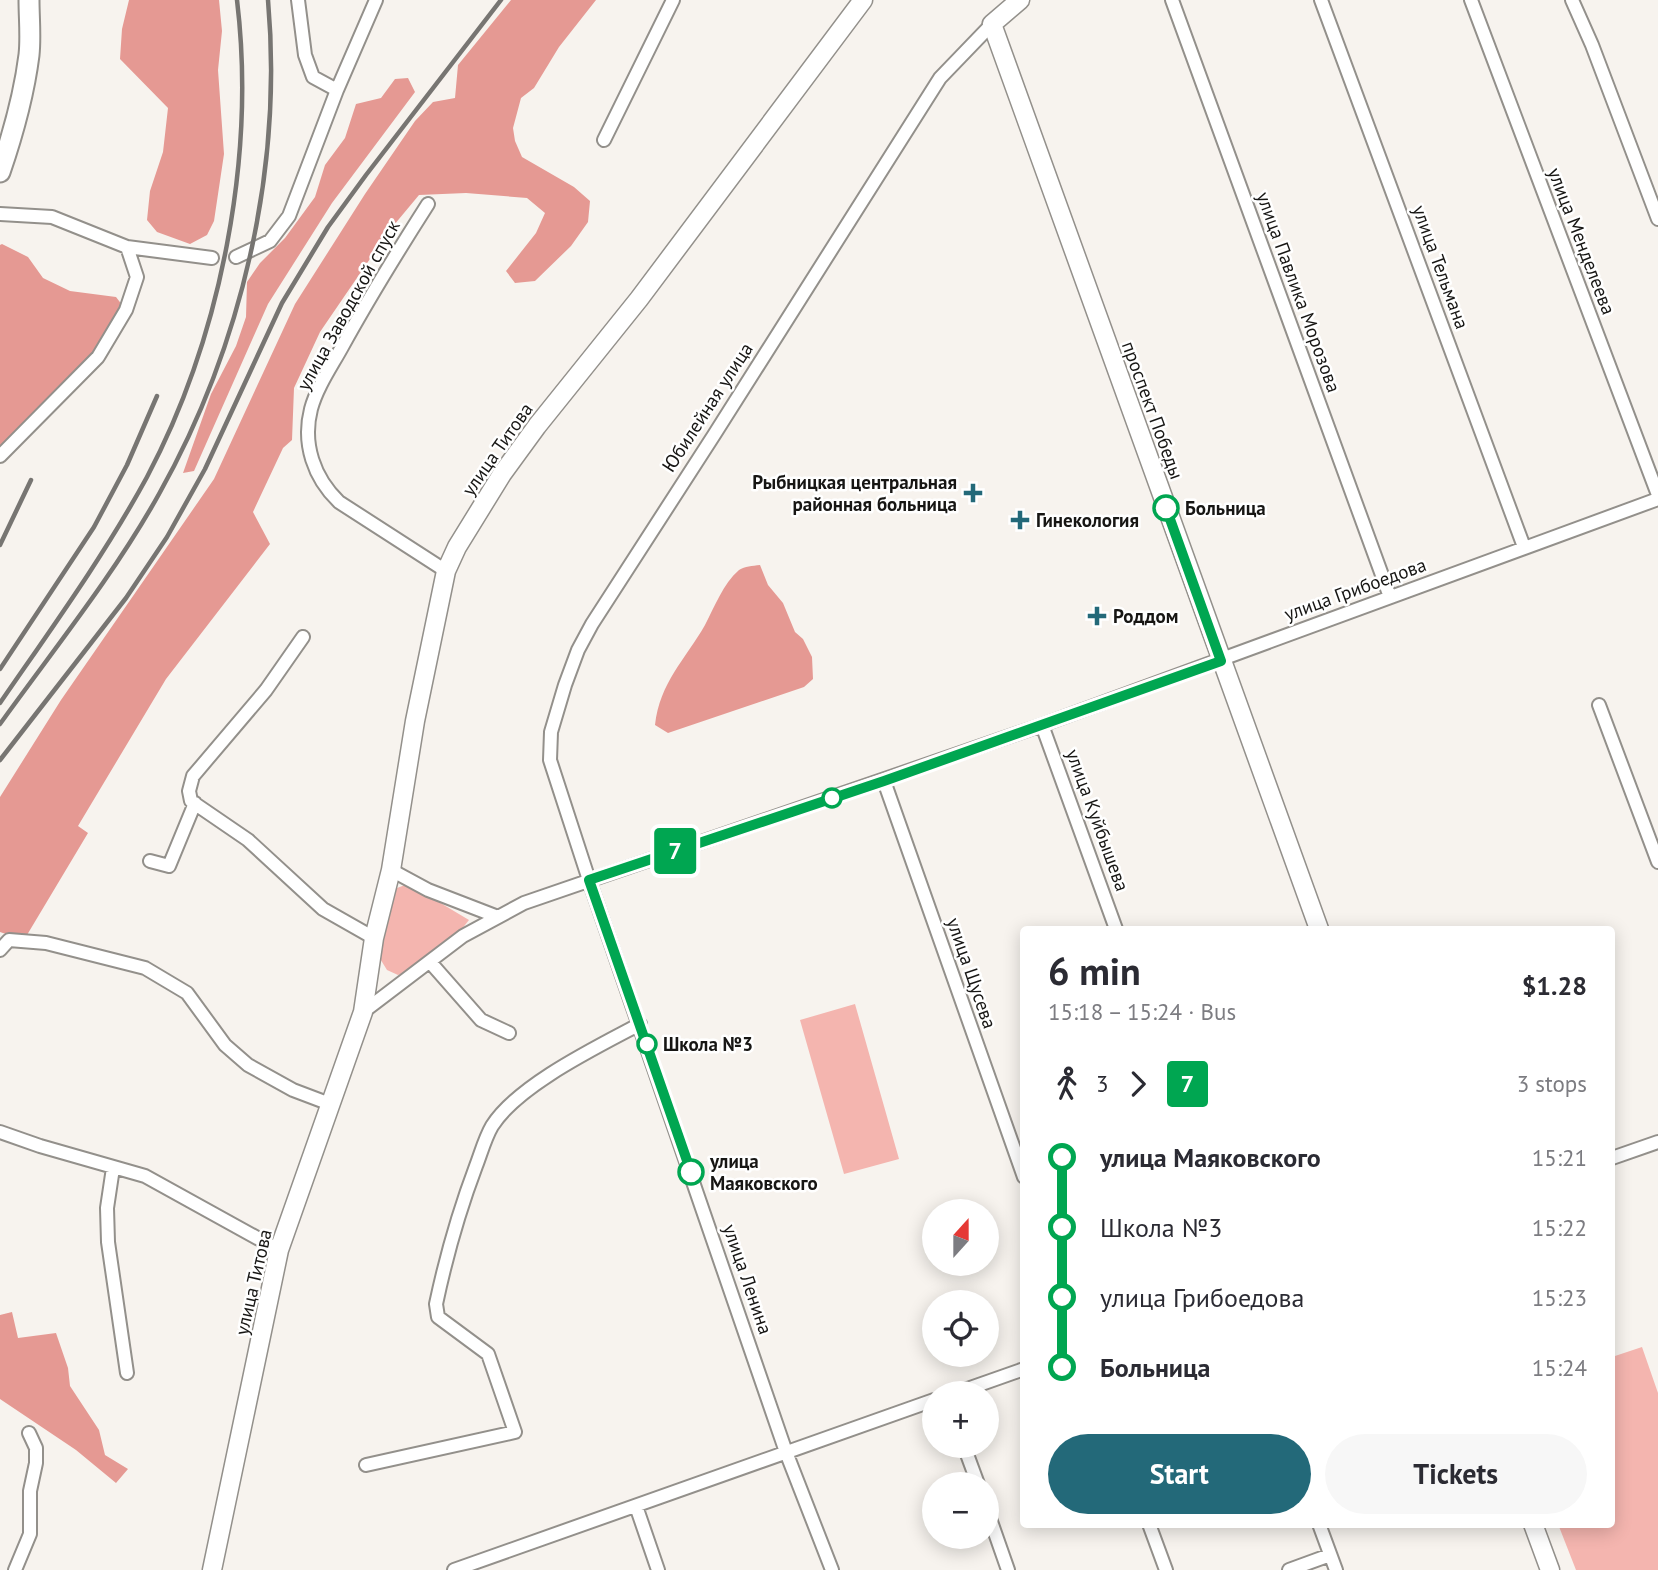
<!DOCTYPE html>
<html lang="en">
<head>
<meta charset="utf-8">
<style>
  body { margin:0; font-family:"PT Sans",sans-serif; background:#f7f7f7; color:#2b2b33; height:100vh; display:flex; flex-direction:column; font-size:26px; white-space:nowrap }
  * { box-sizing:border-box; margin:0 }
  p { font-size:23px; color:#7c7c81 }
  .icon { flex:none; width:38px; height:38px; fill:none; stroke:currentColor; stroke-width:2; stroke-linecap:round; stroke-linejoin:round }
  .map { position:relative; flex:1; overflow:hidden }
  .drawer { position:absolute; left:1020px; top:926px; width:595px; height:602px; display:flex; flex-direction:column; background:#fff; border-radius:7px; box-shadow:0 4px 18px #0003 }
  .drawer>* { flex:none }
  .badge { padding:0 14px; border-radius:5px; font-size:24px; line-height:46px }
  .needle { width:46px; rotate:21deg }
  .buttons { position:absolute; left:922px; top:1199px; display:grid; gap:14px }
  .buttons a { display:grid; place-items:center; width:77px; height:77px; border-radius:50%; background:#fff; box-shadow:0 4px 18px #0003; font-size:35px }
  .map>.badge { position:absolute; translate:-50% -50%; box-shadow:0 0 0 4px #fff }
  .legs { display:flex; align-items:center; gap:10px; height:77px; padding:0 28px; font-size:23px }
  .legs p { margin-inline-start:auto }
  .overview { display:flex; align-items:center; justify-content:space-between; height:119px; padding:0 28px }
  h1 { font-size:38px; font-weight:800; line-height:52px }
  .button { display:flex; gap:14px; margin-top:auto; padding:14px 28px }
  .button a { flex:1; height:80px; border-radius:42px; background:#236979; color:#fff; font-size:28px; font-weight:800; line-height:80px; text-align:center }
  .button a+a { background:#f7f7f7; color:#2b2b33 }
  ul { padding:0 28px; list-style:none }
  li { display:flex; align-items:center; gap:24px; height:70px; font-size:26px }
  li i { display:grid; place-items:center; width:10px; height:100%; margin:0 9px; background:currentColor }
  li i::after { content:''; width:18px; height:18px; margin:-9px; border:5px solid; border-radius:50%; background:#fff }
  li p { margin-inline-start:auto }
  li:first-child i { background:linear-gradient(#0000 50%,currentColor 0) }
  li:last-child i { background:linear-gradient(currentColor 50%,#0000 0) }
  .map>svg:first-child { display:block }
  .green { fill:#f4b5af }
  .forest { fill:#e59993 }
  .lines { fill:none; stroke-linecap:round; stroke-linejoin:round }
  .street-casing { stroke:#93908b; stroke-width:16 }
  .secondary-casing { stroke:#93908b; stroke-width:21 }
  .primary-casing { stroke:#93908b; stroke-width:23 }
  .street { stroke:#fff; stroke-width:12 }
  .secondary { stroke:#fff; stroke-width:18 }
  .primary { stroke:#fff; stroke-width:19 }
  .rail { stroke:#777572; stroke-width:4.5 }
  .line-1-casing { stroke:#fff; stroke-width:16 }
  .line-1 { stroke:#00a651; stroke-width:10 }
  .poi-dot { fill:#236979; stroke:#fff; stroke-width:2.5 }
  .stop-1-dot { fill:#fff; stroke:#00a651; stroke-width:3.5 }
  .labels { text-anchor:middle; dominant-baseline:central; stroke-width:5; stroke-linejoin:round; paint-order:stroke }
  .street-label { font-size:19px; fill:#171614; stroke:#fff }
  .poi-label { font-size:19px; font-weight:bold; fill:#171614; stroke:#fff; text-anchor:start }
  .stop-label { font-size:19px; font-weight:bold; fill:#171614; stroke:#fff; text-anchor:start }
</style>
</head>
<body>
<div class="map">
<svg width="1658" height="1570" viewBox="0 0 1658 1570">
  <rect width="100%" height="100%" fill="#f7f3ee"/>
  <!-- green -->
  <path class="green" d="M 405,885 L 417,889 L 469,920 L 461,930 L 406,972 L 398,975 L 387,970 L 379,957 L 392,897 L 397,888 Z
    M 855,1004 L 899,1159 L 844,1174 L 800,1020 Z
    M 1642,1347 L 1658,1393 L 1658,1570 L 1576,1570 L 1558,1524 L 1612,1524 L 1612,1357 Z"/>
  <!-- forest -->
  <path class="forest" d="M 129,0 L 219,0 L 222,31 L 218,70 L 224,154 L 214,221 L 207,235 L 190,244 L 157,232 L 147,220 L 150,191 L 163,152 L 168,108 L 120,59 L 122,29 Z
    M 511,0 L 596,0 L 559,47 L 534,88 L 521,98 L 513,128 L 515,141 L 522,157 L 574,187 L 590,201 L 588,222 L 571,246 L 535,281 L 515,283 L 506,271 L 536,233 L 545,213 L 527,198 L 466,193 L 419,195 L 389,231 L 320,332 L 294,388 L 292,440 L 283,448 L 253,512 L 270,544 L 166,679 L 78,826 L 88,833 L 24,940 L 0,932 L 0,797 L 61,700 L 214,479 L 295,304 L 365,194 L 415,121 L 433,102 L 455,98 L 458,65 Z
    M 408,78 L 415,92 L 332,203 L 268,304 L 194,471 L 183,473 L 211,394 L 236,346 L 246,317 L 247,282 L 260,263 L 285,238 L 315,197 L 325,165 L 345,138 L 356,104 L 381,98 L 395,79 Z
    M 2,244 L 28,257 L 43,278 L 70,291 L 116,297 L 126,310 L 98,357 L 0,456 L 0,245 Z
    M 760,565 L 768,585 L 783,603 L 795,632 L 803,639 L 812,657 L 813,679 L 804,687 L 668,733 L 655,725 C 660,682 685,660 705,625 C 715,606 723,584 739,570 C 745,566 752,566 760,565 Z
    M 12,1312 L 18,1338 L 56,1333 L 68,1368 L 70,1386 L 99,1430 L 105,1455 L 128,1469 L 116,1483 L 76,1450 L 0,1399 L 0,1315 Z"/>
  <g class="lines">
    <defs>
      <path id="street" d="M 298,0 L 305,55 L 313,77 L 337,90
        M 1172,0 L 1390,597
        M 1321,0 L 1524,547
        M 1471,0 L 1658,495
        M 1572,0 L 1592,45 L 1658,219
        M 604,140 L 673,0
        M 428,204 C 398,251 369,298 342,347 C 331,367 317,387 311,409 C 302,444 314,478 339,502 L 446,571
        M 0,214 L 52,217 L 127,247 L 212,258
        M 236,257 L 270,241 L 289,216 L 337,90 L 376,0
        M 0,456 L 98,357 L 126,310 L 137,277 L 127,247
        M 303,637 L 266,690 L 193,776 L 189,791 L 191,801 L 248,840 L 323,909 L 374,938
        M 1599,705 L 1658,862
        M 1042,725 L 1116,929
        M 884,781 L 1024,1177
        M 150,861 L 169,866 L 195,803
        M 391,870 L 428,890 L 498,917
        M 0,950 L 9,940 L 46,943 L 145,968 L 187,993 L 225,1045 L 248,1065 L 293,1090 L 330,1104
        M 430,962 L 481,1020 L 509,1033
        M 363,1012 L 463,936 L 524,903 L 1042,725 L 1658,499
        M 0,1132 L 40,1146 L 145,1176 L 279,1250
        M 1612,1158 L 1658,1142
        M 113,1168 L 107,1208 L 108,1242 L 127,1373
        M 956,1393 L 1024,1369
        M 964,1446 L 978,1484
        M 366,1465 L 515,1432 L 488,1354 L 438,1317 L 436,1304 C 446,1257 459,1211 476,1166 C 481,1153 485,1138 492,1126 C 518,1085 597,1047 640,1024
        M 636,1506 L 658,1570
        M 987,1510 L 1008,1570
        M 1149,1524 L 1166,1570
        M 1319,1524 L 1336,1570
        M 15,1570 L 30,1534 L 30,1491 L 36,1463 L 36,1448 L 29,1433
        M 454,1570 L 934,1400
        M 832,1570 L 786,1452 L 589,880 L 550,760 L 551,732 L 565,685 L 578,650 L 592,624 L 714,435 L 940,78 L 992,24
        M 1289,1570 L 1330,1555"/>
      <path id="secondary" d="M 1020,0 L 992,24 L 1319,929
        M 1533,1524 L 1550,1570
        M 212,1570 L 279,1250 L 363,1012 L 374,938 L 391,870 L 415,721 L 446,571 L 457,547 L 502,474 L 537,426 L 639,299 L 863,0"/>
      <path id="primary" d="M 0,172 C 13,134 24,95 29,55 C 31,37 29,18 29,0"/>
    </defs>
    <!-- street casing -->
    <use href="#street" class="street-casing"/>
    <!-- secondary casing -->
    <use href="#secondary" class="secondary-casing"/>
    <!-- primary casing -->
    <use href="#primary" class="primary-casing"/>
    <!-- street -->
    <use href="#street" class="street"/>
    <!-- secondary -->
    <use href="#secondary" class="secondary"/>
    <!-- primary -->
    <use href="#primary" class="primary"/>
    <!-- rail -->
    <path class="rail" d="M 0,545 L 31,480
      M 0,669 L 94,527 L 127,465 L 157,396
      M 0,703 C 51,629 104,556 147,477 C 221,337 256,157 237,0
      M 0,724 C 54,649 114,575 159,494 C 242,346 283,169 268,0
      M 0,760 L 126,598 L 167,537 L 205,469 L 282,303 L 328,227 L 366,175 L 501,0"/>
  </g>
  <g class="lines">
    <defs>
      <path id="line-1" d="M 691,1172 L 589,880 L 884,781 L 1221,661 L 1166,508"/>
    </defs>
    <!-- line-1 casing -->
    <use href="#line-1" class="line-1-casing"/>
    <!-- line-1 -->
    <use href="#line-1" class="line-1"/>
  </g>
  <!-- markers -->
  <g class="poi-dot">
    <path d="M969.5 482.5h7v7h7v7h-7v7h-7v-7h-7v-7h7z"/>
    <path d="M1016.5 509.5h7v7h7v7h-7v7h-7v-7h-7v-7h7z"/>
    <path d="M1093.5 605.5h7v7h7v7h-7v7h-7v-7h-7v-7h7z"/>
  </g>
  <g class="stop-1-dot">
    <circle cx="1166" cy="508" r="12"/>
    <circle cx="832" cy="798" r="9"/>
    <circle cx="647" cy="1044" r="9"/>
    <circle cx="691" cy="1172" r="12"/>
  </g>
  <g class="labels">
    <!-- street labels -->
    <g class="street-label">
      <text transform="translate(1582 241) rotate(69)">улица Менделеева</text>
      <text transform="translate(1441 267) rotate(70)">улица Тельмана</text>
      <text transform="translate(1299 292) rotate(70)">улица Павлика Морозова</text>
      <text transform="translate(348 305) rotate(-61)">улица Заводской спуск</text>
      <text transform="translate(707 407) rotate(-57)">Юбилейная улица</text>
      <text transform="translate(1153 410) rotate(70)">проспект Победы</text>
      <text transform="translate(497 449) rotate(-55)">улица Титова</text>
      <text transform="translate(1355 589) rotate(-20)">улица Грибоедова</text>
      <text transform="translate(1098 820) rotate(70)">улица Куйбышева</text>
      <text transform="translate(972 973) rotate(71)">улица Щусева</text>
      <text transform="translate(748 1279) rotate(71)">улица Ленина</text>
      <text transform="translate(253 1282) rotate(-77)">улица Титова</text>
    </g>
    <!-- poi labels -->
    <g class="poi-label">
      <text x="957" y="482" text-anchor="end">Рыбницкая центральная<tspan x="957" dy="22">районная больница</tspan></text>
      <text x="1036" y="520">Гинекология</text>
      <text x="1113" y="616">Роддом</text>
    </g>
    <!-- stop labels -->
    <g class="stop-label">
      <text x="1185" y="508">Больница</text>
      <text x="663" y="1044">Школа №3</text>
      <text x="710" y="1161">улица<tspan x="710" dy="22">Маяковского</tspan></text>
    </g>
  </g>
</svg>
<div class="buttons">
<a><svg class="needle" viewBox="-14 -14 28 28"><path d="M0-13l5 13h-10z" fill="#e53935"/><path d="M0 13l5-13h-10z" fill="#7c7c81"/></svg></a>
<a><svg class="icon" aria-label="locate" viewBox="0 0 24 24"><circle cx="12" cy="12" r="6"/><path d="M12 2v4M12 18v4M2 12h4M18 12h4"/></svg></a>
<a>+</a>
<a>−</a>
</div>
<b class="badge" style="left:675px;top:851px;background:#00a651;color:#fff">7</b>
<section class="drawer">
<div class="overview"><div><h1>6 min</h1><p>15:18 – 15:24 · Bus</p></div><b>$1.28</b></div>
<div class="legs"><svg class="icon" aria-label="walk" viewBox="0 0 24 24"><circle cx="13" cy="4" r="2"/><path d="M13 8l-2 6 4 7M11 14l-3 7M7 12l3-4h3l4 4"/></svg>3<svg class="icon" aria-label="forward" viewBox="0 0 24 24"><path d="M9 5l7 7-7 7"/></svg><b class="badge" style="background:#00a651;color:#fff">7</b><p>3 stops</p></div>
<ul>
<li><i style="color:#00a651"></i><b>улица Маяковского</b><p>15:21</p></li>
<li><i style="color:#00a651"></i><span>Школа №3</span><p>15:22</p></li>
<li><i style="color:#00a651"></i><span>улица Грибоедова</span><p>15:23</p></li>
<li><i style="color:#00a651"></i><b>Больница</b><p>15:24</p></li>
</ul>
<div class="button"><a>Start</a><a>Tickets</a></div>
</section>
</div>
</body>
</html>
